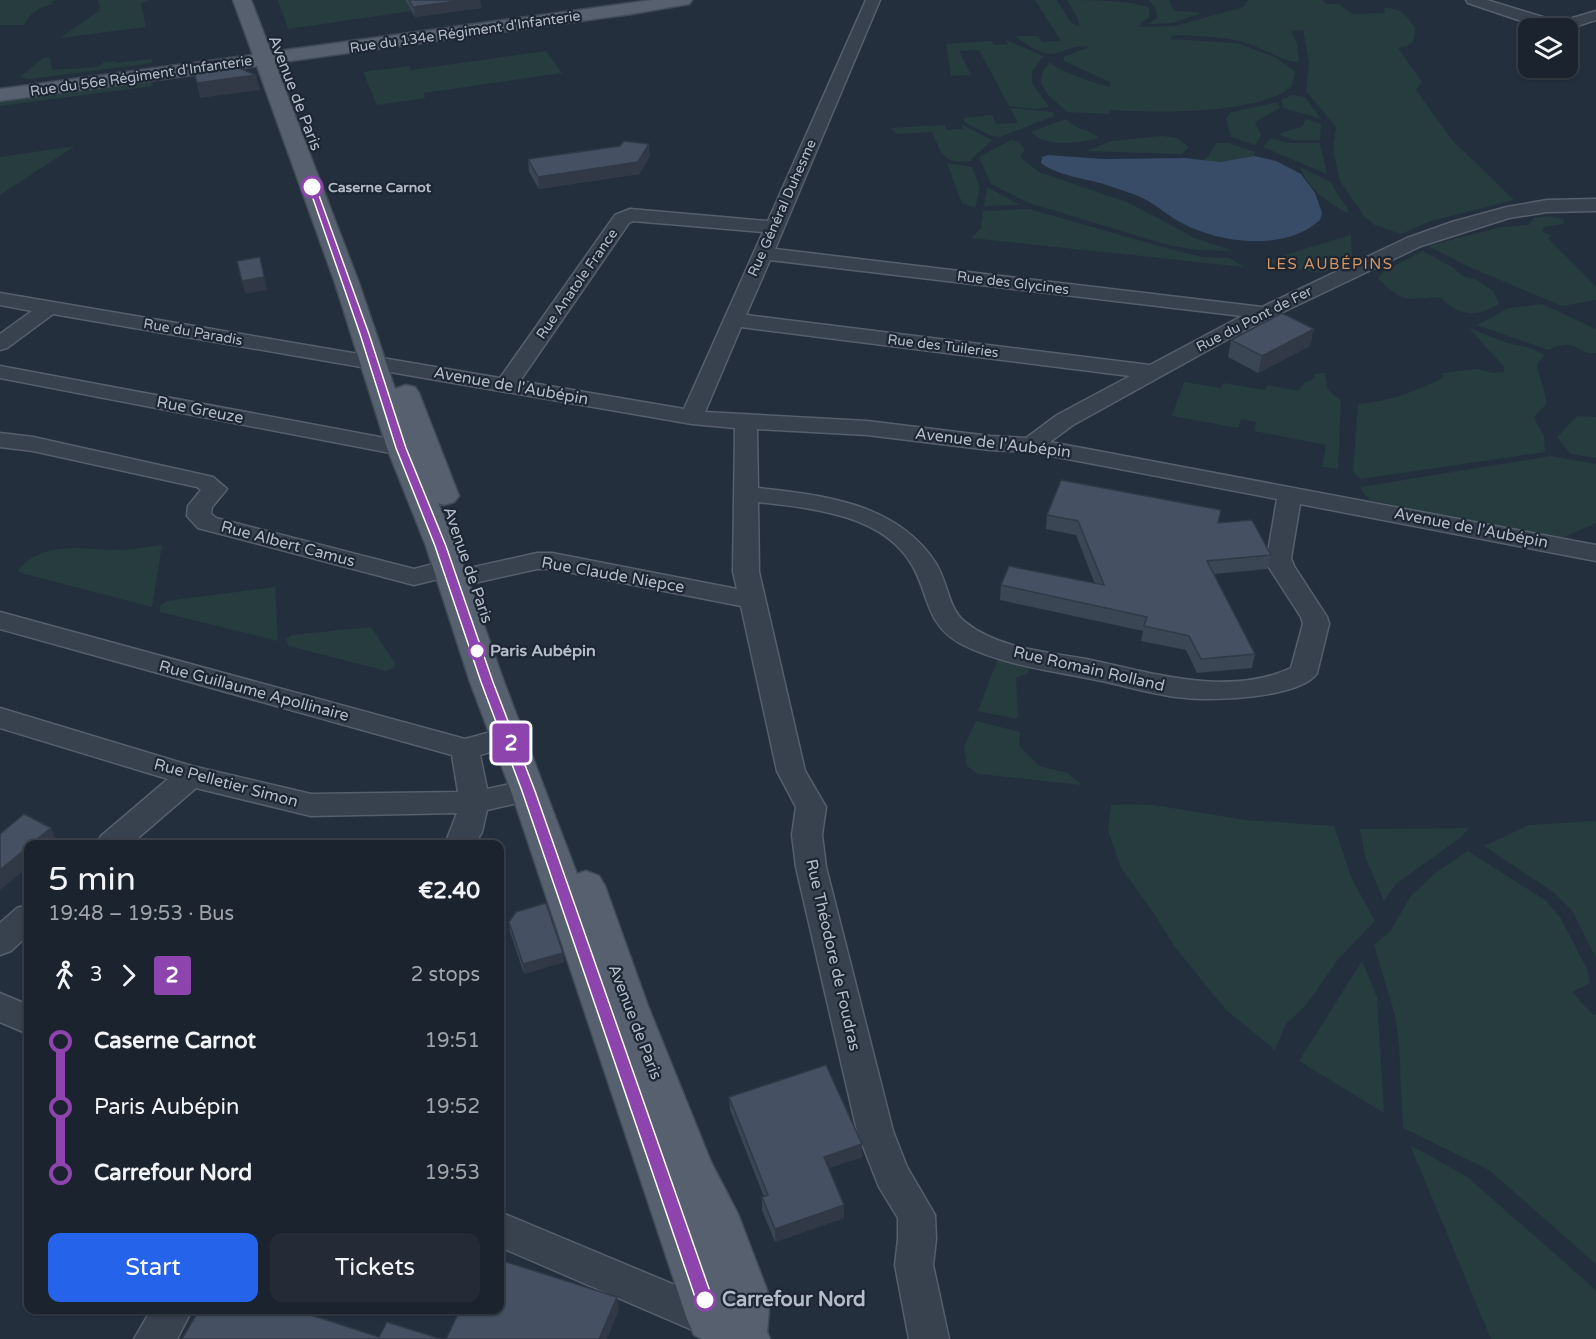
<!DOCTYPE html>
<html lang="en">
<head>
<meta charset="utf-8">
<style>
  body { margin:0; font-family:"Varela Round",sans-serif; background:#242b36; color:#f1f3f6; height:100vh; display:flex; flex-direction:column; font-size:22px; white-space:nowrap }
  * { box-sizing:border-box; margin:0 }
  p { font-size:20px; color:#a0a4aa }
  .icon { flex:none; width:33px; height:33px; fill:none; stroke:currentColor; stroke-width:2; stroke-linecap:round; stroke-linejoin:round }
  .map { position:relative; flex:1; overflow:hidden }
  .panel { position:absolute; left:24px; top:840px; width:480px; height:474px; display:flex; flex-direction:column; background:#1b232e; border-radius:12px; box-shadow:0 2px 4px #0004,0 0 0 2px #39404a }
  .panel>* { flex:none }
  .badge { padding:0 12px; border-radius:4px; font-size:21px; line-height:39px }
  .controls { position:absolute; left:1518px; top:18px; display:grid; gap:12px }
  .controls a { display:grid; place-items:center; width:60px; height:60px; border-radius:12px; background:#1b232e; box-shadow:0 2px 4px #0004,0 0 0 2px #39404a; font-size:30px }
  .map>.badge { position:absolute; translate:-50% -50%; box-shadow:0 0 0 3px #fff }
  .legs { display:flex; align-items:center; gap:9px; height:66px; padding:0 24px; font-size:20px }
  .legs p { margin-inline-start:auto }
  .head { display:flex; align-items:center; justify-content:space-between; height:102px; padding:0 24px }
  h1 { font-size:33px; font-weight:600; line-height:45px }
  .cta { display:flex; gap:12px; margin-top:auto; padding:12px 24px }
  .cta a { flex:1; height:69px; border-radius:12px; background:#2563eb; color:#fff; font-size:24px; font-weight:600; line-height:69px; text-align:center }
  .cta a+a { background:#242b36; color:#f1f3f6 }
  ul { padding:0 24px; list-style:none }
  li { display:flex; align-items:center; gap:21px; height:66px; font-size:22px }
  li i { display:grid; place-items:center; width:9px; height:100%; margin:0 8px; background:currentColor }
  li i::after { content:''; width:15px; height:15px; margin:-8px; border:4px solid; border-radius:50%; background:#1b232e }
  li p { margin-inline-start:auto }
  li:first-child i { background:linear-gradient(#0000 50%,currentColor 0) }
  li:last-child i { background:linear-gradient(currentColor 50%,#0000 0) }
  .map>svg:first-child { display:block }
  .green { fill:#263c3f }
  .water { fill:#394c67 }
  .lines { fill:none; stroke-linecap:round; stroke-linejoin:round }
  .minor-casing { stroke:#565f6c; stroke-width:3 }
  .major-casing { stroke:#414a57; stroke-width:3 }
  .minor { fill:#38414e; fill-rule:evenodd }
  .major { fill:#56606e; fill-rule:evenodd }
  .wall { fill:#3b4654 }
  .shaded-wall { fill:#303945 }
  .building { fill:#455162; stroke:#303945; stroke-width:1.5 }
  .line-1 { fill:#8e44ad; stroke:#fff; stroke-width:1.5 }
  .stop-1-dot { fill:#fff; stroke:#8e44ad; stroke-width:3 }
  .labels { text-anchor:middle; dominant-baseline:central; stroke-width:4.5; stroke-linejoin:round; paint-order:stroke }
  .far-street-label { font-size:14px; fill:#b4bcc9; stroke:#1d2633 }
  .far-stop-label { font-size:14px; font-weight:bold; fill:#b4bcc9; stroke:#1d2633; text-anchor:start }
  .far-neighbourhood-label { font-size:15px; letter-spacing:1.5px; fill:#d59563; stroke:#1d2633 }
  .street-label { font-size:16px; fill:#b4bcc9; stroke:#1d2633 }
  .stop-label { font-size:16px; font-weight:bold; fill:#b4bcc9; stroke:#1d2633; text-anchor:start }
  .near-stop-label { font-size:20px; font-weight:bold; fill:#b4bcc9; stroke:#1d2633; text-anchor:start }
</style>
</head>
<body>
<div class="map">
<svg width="1596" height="1339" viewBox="0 0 1596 1339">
  <rect width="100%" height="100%" fill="#242f3e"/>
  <!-- green -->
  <path class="green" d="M 0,0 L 62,0 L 53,1 L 52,4 C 41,7 28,14 25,25 L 0,25 Z
    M 98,0 L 150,0 L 141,3 L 146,27 L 60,38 L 100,10 Z
    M 278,0 L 405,0 L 411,11 L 288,29 Z
    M 1035,0 L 1057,0 L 1071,23 L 1079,26 L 1078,19 L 1067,0 C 1089,0 1132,0 1149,8 L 1149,17 L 1139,25 L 1141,27 L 1175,26 L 1243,7 L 1248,0 L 1322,0 L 1326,4 L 1339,4 L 1352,14 L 1385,13 L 1384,8 C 1401,8 1405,14 1415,28 L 1413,42 L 1407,46 L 1398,48 L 1422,82 L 1416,90 L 1452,140 L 1514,200 L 1431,221 L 1401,234 L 1375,225 L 1364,216 L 1340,181 L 1333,150 L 1336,127 L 1306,91 L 1309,63 L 1303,30 L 1291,31 L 1297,44 L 1299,62 C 1285,63 1259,46 1243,42 C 1220,36 1196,36 1173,35 L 1170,39 L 1237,43 L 1275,57 L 1295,71 L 1292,86 C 1261,115 1153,113 1110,110 L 1109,114 L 1067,112 L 1049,96 L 1041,83 L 1043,70 L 1050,62 C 1058,71 1097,84 1110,87 L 1110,82 L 1064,61 L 1064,57 L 1089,47 C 1075,44 1066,52 1052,54 C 1041,55 1027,44 1017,38 L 1017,36 L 1038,36 L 1042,42 L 1061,41 Z
    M 1149,0 L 1169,0 L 1174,11 L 1198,12 L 1200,14 L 1172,23 L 1148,24 L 1157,18 L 1156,9 Z
    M 1006,40 L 1043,56 L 1032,72 L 1032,83 L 1049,107 L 1034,109 L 1009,106 L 979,50 L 959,51 L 971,75 L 951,76 L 946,44 L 991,41 L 994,45 L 1008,44 Z
    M 546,51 L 562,73 L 424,93 L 425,98 L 377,105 L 363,72 L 409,66 L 411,70 Z
    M 50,57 L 52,70 L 97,67 L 103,64 L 103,62 L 115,61 L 116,63 L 151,59 L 153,63 L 30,79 L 20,77 L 43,58 Z
    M 152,80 L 153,86 L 0,106 L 0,101 Z
    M 1292,95 L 1305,97 L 1321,119 L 1283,108 L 1281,100 Z
    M 1274,103 L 1277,103 L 1280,108 L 1255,122 L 1261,135 L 1255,145 L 1231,137 L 1226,119 L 1231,112 Z
    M 1010,108 L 1053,112 L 1054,116 L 1000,137 L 990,135 L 964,122 L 964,118 L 992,115 L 996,124 L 1018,123 Z
    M 1066,119 C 1079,132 1088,128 1099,138 C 1080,143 1046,148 1031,132 Z
    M 1306,119 L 1321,124 L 1320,140 L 1294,140 L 1281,136 L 1280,133 L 1302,127 Z
    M 961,124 L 992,140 L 970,161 C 942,164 942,154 932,132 L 897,134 L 891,128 L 945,125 L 947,130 L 963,129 Z
    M 1162,136 L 1177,138 L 1189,147 L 1182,154 L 1087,151 L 1111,141 Z
    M 1271,138 L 1288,143 L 1320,143 L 1327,174 L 1263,147 Z
    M 1011,140 L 1019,142 L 1025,150 L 1020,157 L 1039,172 L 1129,203 L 1197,239 L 1234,251 L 1196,250 L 1168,245 L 1029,203 L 991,184 L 979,157 Z
    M 1217,143 L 1228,143 L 1255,152 L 1254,156 L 1221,162 L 1201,161 L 1209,156 L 1213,147 Z
    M 75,146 L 72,148 L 0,195 L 0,157 Z
    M 947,163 L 972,167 L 980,188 L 975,208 L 962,203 Z
    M 1300,167 L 1330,182 L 1349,211 L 1347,213 C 1329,203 1307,188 1300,167 Z
    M 987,187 L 1020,205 L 984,206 Z
    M 1029,209 L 1166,248 L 1202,257 L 1229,258 L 1244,267 L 971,238 L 981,228 L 983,211 Z
    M 1547,216 L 1564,219 L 1563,224 L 1544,227 L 1542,231 L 1551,236 L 1548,238 L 1596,287 L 1596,300 L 1562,306 L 1467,266 L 1428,246 L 1501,227 L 1529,225 L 1534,218 Z
    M 1351,235 L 1352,262 L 1322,273 L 1276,266 L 1268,260 Z
    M 1423,251 L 1452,267 L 1463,276 L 1477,280 L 1493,291 L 1499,304 C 1476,317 1459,317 1440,297 C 1407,299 1403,304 1378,278 L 1384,271 Z
    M 1542,304 L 1596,329 L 1596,353 C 1575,355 1578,336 1548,350 L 1477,325 L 1509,308 Z
    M 1469,328 L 1507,343 L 1531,348 L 1544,355 L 1537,365 C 1539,379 1546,390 1546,404 L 1534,418 L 1544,436 L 1545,452 L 1360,479 L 1353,472 L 1358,404 C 1388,402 1416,391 1443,378 L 1442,373 L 1477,369 L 1493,373 L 1504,372 L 1504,367 Z
    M 1325,373 L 1327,389 L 1341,401 L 1338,469 L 1322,467 L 1326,445 L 1254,431 L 1256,422 L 1241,419 L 1238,428 L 1172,416 L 1184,382 L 1221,388 L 1223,383 L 1265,390 L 1267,385 L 1298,391 L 1304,383 L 1315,378 L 1314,374 Z
    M 1577,416 L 1596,417 L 1596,458 L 1571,454 L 1557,437 Z
    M 1551,456 L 1596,464 L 1596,523 L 1559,539 L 1370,500 L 1362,491 L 1361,487 Z
    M 162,545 L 152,607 L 21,573 L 18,571 C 40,542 78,548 110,550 C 127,551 145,547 162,545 Z
    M 275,587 L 278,641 L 160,612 L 160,606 L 167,601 Z
    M 371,627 L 395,663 L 394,667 L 386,671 L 289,646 L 286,639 L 292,635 Z
    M 999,656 L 1030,664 L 1028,673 L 1016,678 L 1018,719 L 978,711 Z
    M 976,721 L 1020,732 L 1019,746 L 1039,766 L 1068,773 L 1082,785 L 978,774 L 967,766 L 964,747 Z
    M 1127,804 L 1153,805 L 1246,820 L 1334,826 L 1351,877 L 1375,921 L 1339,958 L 1306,1005 L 1286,1024 L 1275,1050 L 1225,1009 L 1175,947 L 1153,912 L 1121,868 L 1108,830 L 1111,805 Z
    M 1596,821 L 1596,958 L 1572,910 L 1553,892 L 1484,846 L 1529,825 Z
    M 1469,828 L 1461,837 L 1396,884 L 1384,901 L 1365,856 L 1360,829 Z
    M 1468,851 L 1545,900 L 1560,917 L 1587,969 L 1590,983 L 1572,992 L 1591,1013 L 1596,1015 L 1596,1264 L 1489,1170 L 1403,1128 L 1399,1044 L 1395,1015 L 1374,945 L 1391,930 L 1410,897 L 1434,874 Z
    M 1362,961 L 1377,997 L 1384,1113 L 1299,1061 Z
    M 1410,1145 L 1466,1176 L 1596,1290 L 1596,1339 L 1491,1339 Z"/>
  <!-- water -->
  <path class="water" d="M 1048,155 L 1103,159 L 1185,158 L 1220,162 L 1254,156 L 1276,161 L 1301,174 L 1315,193 L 1322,213 L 1320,220 C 1286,250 1231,244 1192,228 C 1178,222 1166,213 1153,204 C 1142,196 1127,192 1115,188 C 1091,178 1061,178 1041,163 L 1042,157 Z"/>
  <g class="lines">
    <defs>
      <path id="minor" d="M 866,0 L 880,0 L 775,249 L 1262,307 L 1407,238 L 1452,222 L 1507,207 L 1547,200 L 1596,199 L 1596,211 L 1547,212 L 1509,218 L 1421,246 L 1239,333 L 1073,425 L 1050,442 L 1596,545 L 1596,561 L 1300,504 L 1291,558 L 1294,566 L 1327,617 L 1329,624 L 1317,673 C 1301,698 1214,701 1186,698 C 1158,696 1130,687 1102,681 C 1056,671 1004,666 961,644 C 925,624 930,596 912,565 C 883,514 810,508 758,502 L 759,572 L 805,771 L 826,807 L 822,835 L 826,867 L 893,1131 L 907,1167 L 935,1215 L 936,1239 L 933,1265 L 949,1339 L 909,1339 L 895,1265 L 898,1239 L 898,1218 L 879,1187 L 857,1131 L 796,867 L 792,835 L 796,807 L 777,771 L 741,606 L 552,569 L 537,569 L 474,583 L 465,581 L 461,575 L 465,569 L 537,553 L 552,553 L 737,589 L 733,572 L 735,428 L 692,424 L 53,314 L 7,348 L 0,350 L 0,334 L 32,311 L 0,305 L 0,293 L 500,378 L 615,215 L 630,209 L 768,221 ZM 633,221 L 763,232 L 684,409 L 520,381 L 629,223 ZM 770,260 L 1242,316 L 1150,365 L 746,315 ZM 741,327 L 1130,376 L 1057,415 L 1026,438 L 990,436 L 867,421 L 705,412 ZM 757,429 L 867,435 L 990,450 L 1031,452 L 1277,499 L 1267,558 L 1268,566 L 1301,617 L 1303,624 L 1291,668 C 1227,698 1150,672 1086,659 C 1046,652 997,648 965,622 C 947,607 948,581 935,562 C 896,503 823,495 758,488 Z
        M 1466,0 L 1487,0 L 1559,22 L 1596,11 L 1596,20 L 1568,29 L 1542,28 L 1468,3 Z
        M 0,366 L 401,441 L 409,443 L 412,448 L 409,453 L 401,455 L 0,378 Z
        M 0,433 L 33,437 L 213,477 L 227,489 L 212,507 L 211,514 L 216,518 L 414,569 L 449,560 L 458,562 L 462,568 L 458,574 L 414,585 L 198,528 L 187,516 L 188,506 L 201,490 L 197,487 L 33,451 L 0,447 Z
        M 0,612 L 465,739 L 509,727 L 519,730 L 523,737 L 519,744 L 480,755 L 487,789 L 529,780 L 539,784 L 544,791 L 539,798 L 487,810 L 482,832 L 475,844 L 445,844 L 457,813 L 311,816 L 196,788 L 131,844 L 97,844 L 101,836 L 168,779 L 0,728 L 0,708 L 192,766 L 311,794 L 458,792 L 452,755 L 0,629 Z
        M 28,905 L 28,935 L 11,951 L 0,955 L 0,923 L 17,908 Z
        M 0,993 L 28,1005 L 28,1034 L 0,1022 Z
        M 500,1212 L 725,1306 L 730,1319 L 725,1332 L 711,1338 L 500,1247 Z
        M 151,1310 L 192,1310 L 177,1339 L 134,1339 Z"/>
      <path id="major" d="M 233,0 L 251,0 L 271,52 L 652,0 L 692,0 L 689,4 L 683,5 L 632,14 L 275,63 L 359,283 L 395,389 L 406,385 L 415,387 L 419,393 L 459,496 L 454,502 L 444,505 L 438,503 L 456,546 L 504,682 L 577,874 L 586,871 L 599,876 L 605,886 L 648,1006 L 711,1162 L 738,1214 L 770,1298 L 767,1332 L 770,1339 L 702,1339 L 694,1335 L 687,1319 L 511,791 L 470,682 L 426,546 L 387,448 L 335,283 L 257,66 L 0,101 L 0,89 L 253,55 Z"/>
    </defs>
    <!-- minor casing -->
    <use href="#minor" class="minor-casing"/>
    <!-- major casing -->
    <use href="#major" class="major-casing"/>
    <!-- minor -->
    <use href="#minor" class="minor"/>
    <!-- major -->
    <use href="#major" class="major"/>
  </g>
  <!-- wall -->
  <path class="wall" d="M 405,0 L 480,0 L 481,8 L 415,17 Z
    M 650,156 L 639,174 L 539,189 L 529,172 L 528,159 Z
    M 1231,340 L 1310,346 L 1258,373 L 1228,357 Z
    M 1047,515 L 1218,523 L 1271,555 L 1267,569 L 1214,574 L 1255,654 L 1252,668 L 1197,673 L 1186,650 L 1141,641 L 1143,631 L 1000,600 L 1001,585 L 1095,584 L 1076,535 L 1046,529 Z
    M 509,922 L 564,962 L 524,974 L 510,932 Z
    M 729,1097 L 862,1144 L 862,1157 L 829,1168 L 844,1218 L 775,1242 L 762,1210 L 762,1197 L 764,1197 L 730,1110 Z"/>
  <!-- shaded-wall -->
  <path class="shaded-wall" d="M 465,0 L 480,0 L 481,8 L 415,17 L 413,7 Z
    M 256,75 L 260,90 L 200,98 L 197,83 Z
    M 649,144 L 650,156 L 639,174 L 539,189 L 538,177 Z
    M 260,257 L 267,290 L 245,294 L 242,281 Z
    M 1314,329 L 1310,346 L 1258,373 L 1262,356 Z
    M 51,828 L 57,843 L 56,844 L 31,844 Z
    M 28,847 L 28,867 L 0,890 L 0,870 Z
    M 563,953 L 564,962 L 524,974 L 523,964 Z
    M 862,1144 L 862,1157 L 823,1170 L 824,1157 Z
    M 844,1205 L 844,1218 L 775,1242 L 775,1229 Z
    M 617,1297 L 619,1310 L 607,1339 L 599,1339 Z"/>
  <!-- building -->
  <path class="building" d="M 409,0 L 465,0 L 413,7 Z
    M 220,60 L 256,75 L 197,83 L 191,64 Z
    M 624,141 L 649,144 L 638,162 L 538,177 L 528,159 L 620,146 Z
    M 260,257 L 264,277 L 242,281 L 237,261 Z
    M 1282,313 L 1314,329 L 1262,356 L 1231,340 Z
    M 1061,480 L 1221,510 L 1218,523 L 1252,520 L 1271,555 L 1207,561 L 1255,654 L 1201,659 L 1189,636 L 1144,626 L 1147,617 L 1001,585 L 1009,566 L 1104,585 L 1078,521 L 1047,515 Z
    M 24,814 L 51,828 L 31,844 L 28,844 L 28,847 L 0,870 L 0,834 Z
    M 546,903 L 563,953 L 523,964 L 509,922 L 516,912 Z
    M 826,1065 L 862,1144 L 824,1157 L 844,1205 L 775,1229 L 762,1197 L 768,1195 L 729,1097 Z
    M 500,1260 L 617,1297 L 599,1339 L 446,1339 L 460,1310 L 500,1310 Z
    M 199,1310 L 296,1310 L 379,1337 L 387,1322 L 441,1339 L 182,1339 Z"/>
  <!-- line-1 -->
  <path class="line-1" d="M 312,185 L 316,187 L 369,334 L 406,448 L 446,546 L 493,682 L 535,791 L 713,1300 L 710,1305 L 705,1308 L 699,1305 L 696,1300 L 522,791 L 481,682 L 435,546 L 396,448 L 360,334 L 309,187 Z"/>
  <!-- markers -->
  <g class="stop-1-dot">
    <circle cx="312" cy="187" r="10"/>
    <circle cx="477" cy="651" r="8"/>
    <circle cx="705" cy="1300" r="10"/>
  </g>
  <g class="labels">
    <!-- far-street labels -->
    <g class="far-street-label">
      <text transform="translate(465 32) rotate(-8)">Rue du 134e Régiment d'Infanterie</text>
      <text transform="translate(141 76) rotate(-8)">Rue du 56e Régiment d'Infanterie</text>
      <text transform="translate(782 208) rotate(-66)">Rue Général Duhesme</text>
      <text transform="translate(1013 283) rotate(7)">Rue des Glycines</text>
      <text transform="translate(577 284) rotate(-55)">Rue Anatole France</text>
      <text transform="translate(1254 319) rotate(-27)">Rue du Pont de Fer</text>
      <text transform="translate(193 332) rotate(10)">Rue du Paradis</text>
      <text transform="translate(943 346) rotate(7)">Rue des Tuileries</text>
    </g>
    <!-- far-stop labels -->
    <g class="far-stop-label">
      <text x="328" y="187">Caserne Carnot</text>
    </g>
    <!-- far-neighbourhood labels -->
    <g class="far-neighbourhood-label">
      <text x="1330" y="264">LES AUBÉPINS</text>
    </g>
    <!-- street labels -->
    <g class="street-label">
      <text transform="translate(295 93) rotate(69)">Avenue de Paris</text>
      <text transform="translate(511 386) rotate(10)">Avenue de l'Aubépin</text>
      <text transform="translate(200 410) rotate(11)">Rue Greuze</text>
      <text transform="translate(993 443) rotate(7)">Avenue de l'Aubépin</text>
      <text transform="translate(1471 528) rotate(11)">Avenue de l'Aubépin</text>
      <text transform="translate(288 544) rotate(15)">Rue Albert Camus</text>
      <text transform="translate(468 565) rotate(71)">Avenue de Paris</text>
      <text transform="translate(613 575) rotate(10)">Rue Claude Niepce</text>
      <text transform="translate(1089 669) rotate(13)">Rue Romain Rolland</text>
      <text transform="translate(254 691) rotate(15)">Rue Guillaume Apollinaire</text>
      <text transform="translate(226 783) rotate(15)">Rue Pelletier Simon</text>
      <text transform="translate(833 955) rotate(77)">Rue Théodore de Foudras</text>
      <text transform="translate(635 1022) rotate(69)">Avenue de Paris</text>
    </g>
    <!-- stop labels -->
    <g class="stop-label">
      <text x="490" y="651">Paris Aubépin</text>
    </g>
    <!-- near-stop labels -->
    <g class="near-stop-label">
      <text x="722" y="1300">Carrefour Nord</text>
    </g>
  </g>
</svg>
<div class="controls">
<a><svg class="icon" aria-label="layers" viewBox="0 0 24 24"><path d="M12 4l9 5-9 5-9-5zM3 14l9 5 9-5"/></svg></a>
</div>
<b class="badge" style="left:511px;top:743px;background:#8e44ad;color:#fff">2</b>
<section class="panel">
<div class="head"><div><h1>5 min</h1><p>19:48 – 19:53 · Bus</p></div><b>€2.40</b></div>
<div class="legs"><svg class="icon" aria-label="walk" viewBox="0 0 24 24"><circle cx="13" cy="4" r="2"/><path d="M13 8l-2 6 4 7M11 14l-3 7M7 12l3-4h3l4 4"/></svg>3<svg class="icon" aria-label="forward" viewBox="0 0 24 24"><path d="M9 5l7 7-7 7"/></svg><b class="badge" style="background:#8e44ad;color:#fff">2</b><p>2 stops</p></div>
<ul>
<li><i style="color:#8e44ad"></i><b>Caserne Carnot</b><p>19:51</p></li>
<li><i style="color:#8e44ad"></i><span>Paris Aubépin</span><p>19:52</p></li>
<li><i style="color:#8e44ad"></i><b>Carrefour Nord</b><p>19:53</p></li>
</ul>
<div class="cta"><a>Start</a><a>Tickets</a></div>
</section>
</div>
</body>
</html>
